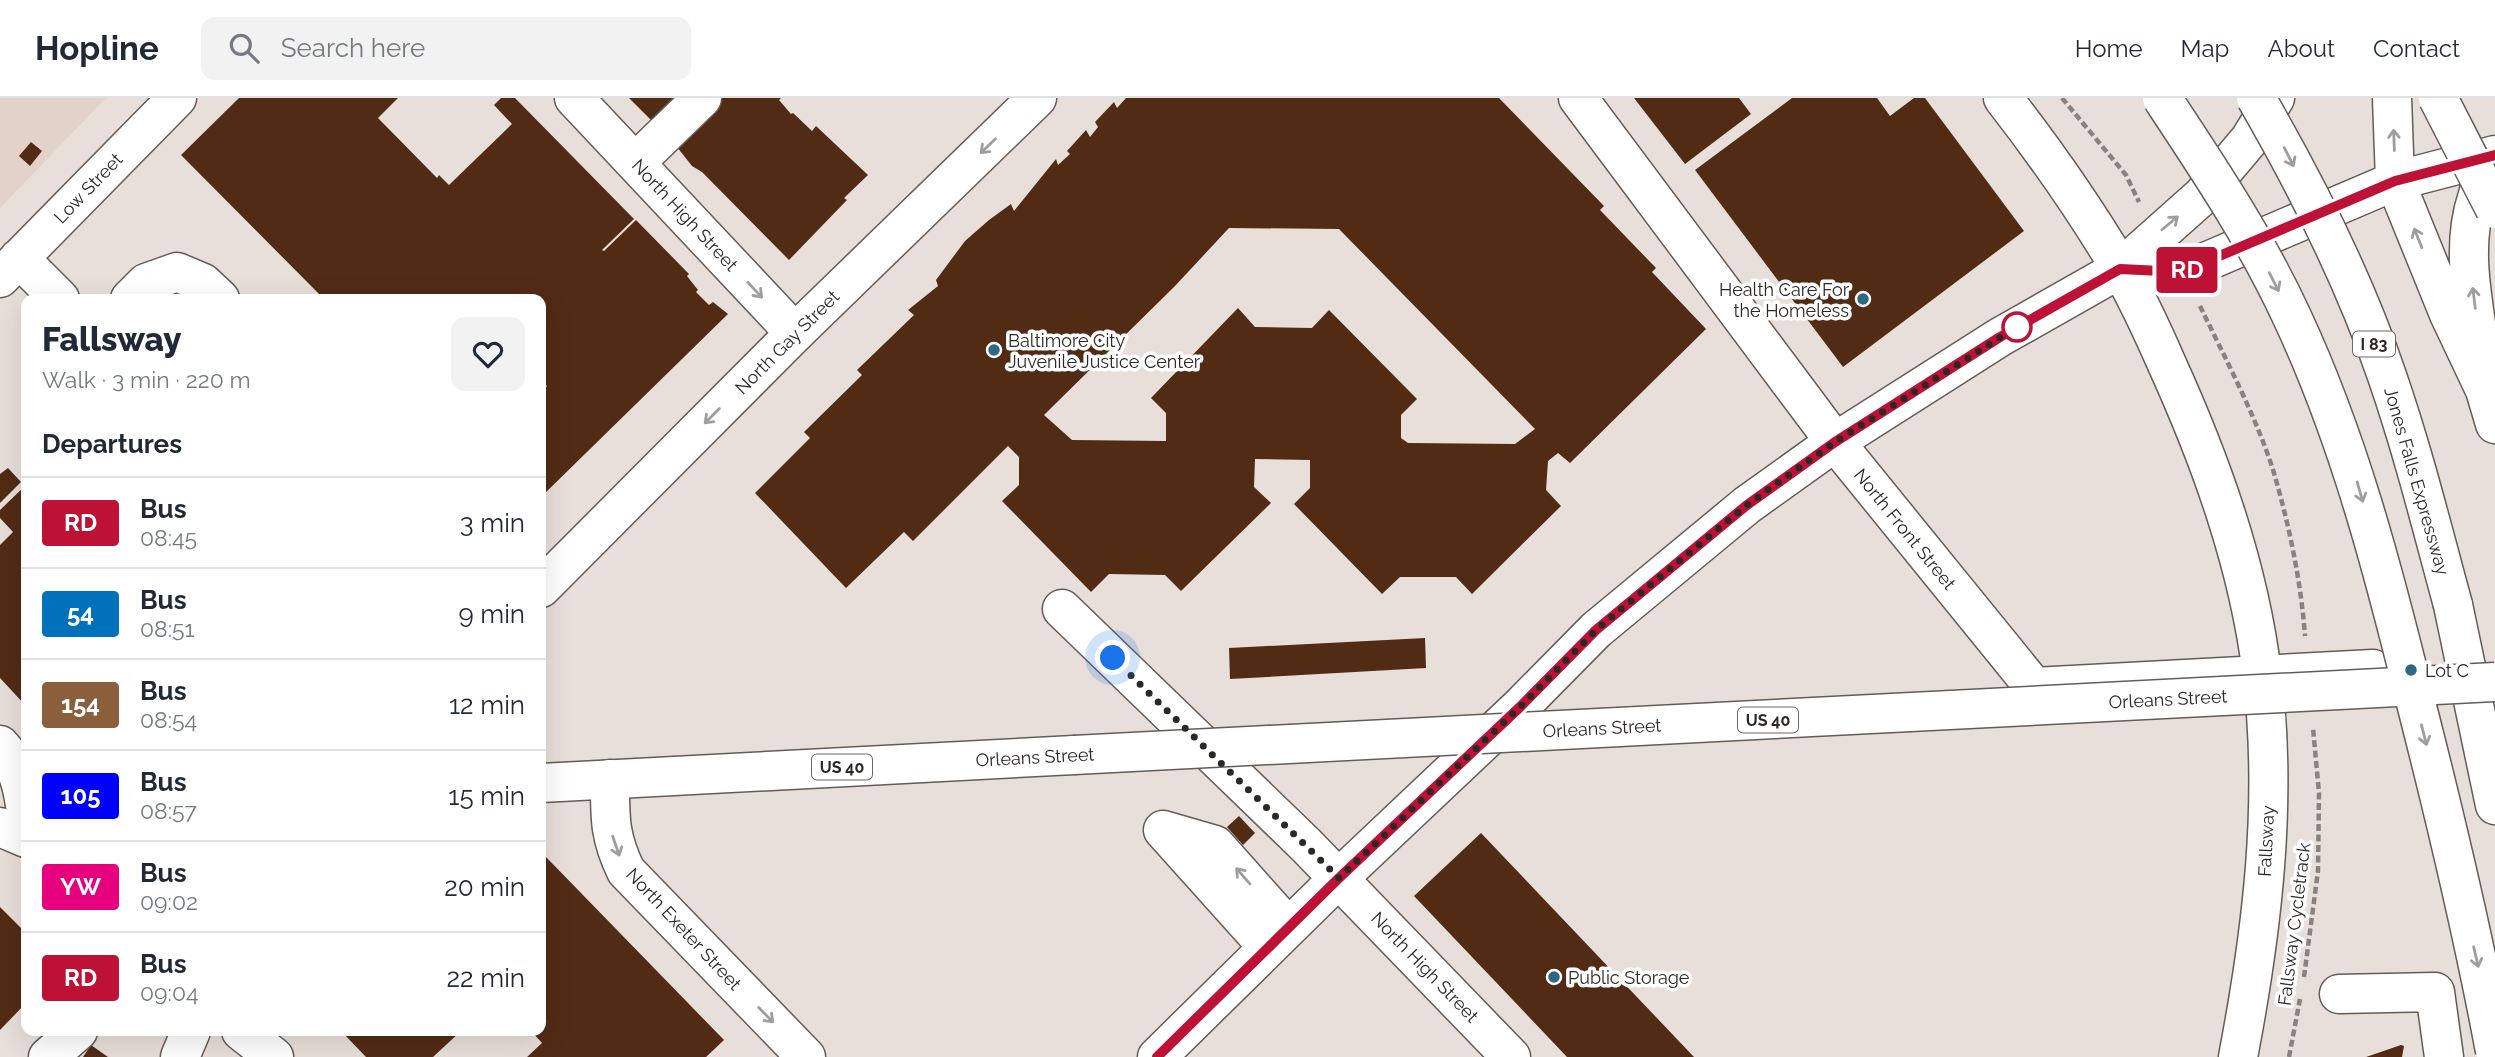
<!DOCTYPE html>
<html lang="en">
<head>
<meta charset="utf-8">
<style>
  body { margin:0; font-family:Raleway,sans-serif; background:#f2f2f3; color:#1f2937; height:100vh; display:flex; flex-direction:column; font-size:26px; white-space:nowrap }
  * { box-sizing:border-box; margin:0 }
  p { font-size:23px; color:#747a83 }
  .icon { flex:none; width:38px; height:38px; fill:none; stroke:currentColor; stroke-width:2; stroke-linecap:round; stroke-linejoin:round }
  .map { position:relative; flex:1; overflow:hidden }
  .panel { position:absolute; left:21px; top:196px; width:525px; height:742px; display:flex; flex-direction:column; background:#fff; border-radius:14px; box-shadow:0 7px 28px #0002 }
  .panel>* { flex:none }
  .badge { padding:0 14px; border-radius:5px; font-size:24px; line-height:46px }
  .you { position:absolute; width:35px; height:35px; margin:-18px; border:5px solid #fff; border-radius:50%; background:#1a73e8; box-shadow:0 0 0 10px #1a73e833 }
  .map>.badge { position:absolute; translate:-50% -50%; box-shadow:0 0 0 4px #fff }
  h2 { padding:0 21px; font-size:26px; line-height:63px }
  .round { display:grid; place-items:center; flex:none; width:74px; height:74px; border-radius:14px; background:#f2f2f3 }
  .headline { display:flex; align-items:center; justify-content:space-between; height:119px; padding:0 21px }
  h1 { font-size:33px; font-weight:800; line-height:52px }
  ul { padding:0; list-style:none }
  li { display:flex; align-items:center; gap:21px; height:91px; padding:0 21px; border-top:2px solid #e0e1e3 }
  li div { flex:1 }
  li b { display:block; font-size:26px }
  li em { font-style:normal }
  li .badge { min-width:77px; font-weight:700; text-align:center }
  header { display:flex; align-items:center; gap:42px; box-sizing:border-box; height:98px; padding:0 35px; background:#fff; border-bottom:2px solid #e0e1e3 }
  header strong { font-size:33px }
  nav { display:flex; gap:38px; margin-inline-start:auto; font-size:24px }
  .search { width:490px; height:63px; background:#f2f2f3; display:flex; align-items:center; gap:18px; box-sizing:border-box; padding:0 24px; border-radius:14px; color:#747a83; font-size:26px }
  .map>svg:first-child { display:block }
  .built { fill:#e3d2c9 }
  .building { fill:#522b14; fill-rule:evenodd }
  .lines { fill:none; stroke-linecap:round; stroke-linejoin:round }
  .minor-casing { stroke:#645c57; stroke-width:41 }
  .major-casing { stroke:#645c57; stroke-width:41 }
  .highway-casing { stroke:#645c57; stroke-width:41 }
  .path { stroke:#89827e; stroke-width:4.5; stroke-dasharray:7 3.5; stroke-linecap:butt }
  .minor { stroke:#fff; stroke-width:38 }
  .major { stroke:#fff; stroke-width:38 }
  .highway { stroke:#fff; stroke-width:38 }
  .major-bridge-casing { stroke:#645c57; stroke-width:41; stroke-linecap:butt }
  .highway-bridge-casing { stroke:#645c57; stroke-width:41; stroke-linecap:butt }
  .major-bridge { stroke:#fff; stroke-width:38 }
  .highway-bridge { stroke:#fff; stroke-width:38 }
  .oneway { stroke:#a09e9d }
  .line-casing { stroke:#fff; stroke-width:16 }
  .line { stroke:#be1136; stroke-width:10 }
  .walk { stroke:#2c2826; stroke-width:7; stroke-dasharray:0 12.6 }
  .poi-dot { fill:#2f6882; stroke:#fff; stroke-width:2.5 }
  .stop-dot { fill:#fff; stroke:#be1136; stroke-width:3.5 }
  .labels { text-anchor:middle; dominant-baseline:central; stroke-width:7; stroke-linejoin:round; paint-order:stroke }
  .shield { fill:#fff; stroke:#6b6867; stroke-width:2 }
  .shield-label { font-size:16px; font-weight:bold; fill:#2c2826 }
  .street-label { font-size:18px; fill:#2c2826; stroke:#fff }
  .poi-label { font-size:18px; fill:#2c2826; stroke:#fff; text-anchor:start }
</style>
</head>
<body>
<header>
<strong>Hopline</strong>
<div class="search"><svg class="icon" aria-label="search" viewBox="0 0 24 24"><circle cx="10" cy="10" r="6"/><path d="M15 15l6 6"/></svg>Search here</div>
<nav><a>Home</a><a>Map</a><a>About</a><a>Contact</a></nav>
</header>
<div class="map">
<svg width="2495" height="959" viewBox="0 0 2495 959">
  <rect width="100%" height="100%" fill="#e9dfda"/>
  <!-- built -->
  <path class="built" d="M 0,0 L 106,0 L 0,110 Z"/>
  <!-- building -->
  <path class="building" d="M 239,0 L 398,0 L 378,20 L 437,80 L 439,77 L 449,87 L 512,26 L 494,7 L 501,0 L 515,0 L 634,121 L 602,152 L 604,153 L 636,122 L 689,176 L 687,178 L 698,192 L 696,194 L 709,207 L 713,204 L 728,216 L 541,399 L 541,295 L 547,288 L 541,282 L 541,201 L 324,201 L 181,57 Z
    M 629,0 L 689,0 L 659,30 Z
    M 717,0 L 781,0 L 779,2 L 791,16 L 793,15 L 812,33 L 816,28 L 868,77 L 844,100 L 847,102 L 789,162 L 702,74 L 692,68 L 673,44 Z
    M 1126,0 L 1499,0 L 1604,108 L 1600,112 L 1656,170 L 1652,174 L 1706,231 L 1570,365 L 1558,355 L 1548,363 L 1546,392 L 1561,408 L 1472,496 L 1456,479 L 1400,479 L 1382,496 L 1294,406 L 1310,390 L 1310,362 L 1255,361 L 1254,389 L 1271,405 L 1181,493 L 1165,477 L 1109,476 L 1091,494 L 1002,403 L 1019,387 L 1019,359 L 1008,348 L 913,443 L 904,434 L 846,490 L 755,395 L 810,340 L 804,334 L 862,277 L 857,272 L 914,217 L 908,212 L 938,188 L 936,182 L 965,143 L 989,122 L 1011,106 L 1014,113 L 1056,61 L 1058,67 L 1070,56 L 1067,53 L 1086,32 L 1090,39 L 1098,29 L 1095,24 L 1114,4 L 1117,10 ZM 1229,130 L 1339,131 L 1535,331 L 1515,346 L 1408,345 L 1401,340 L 1401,317 L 1417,301 L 1329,212 L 1312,230 L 1255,229 L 1238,210 L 1151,300 L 1166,315 L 1166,343 L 1072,342 L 1044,317 L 1175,188 Z
    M 1634,0 L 1739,0 L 1751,16 L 1685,66 Z
    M 1792,0 L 1877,0 L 1890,18 L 1914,0 L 1925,0 L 2024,133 L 1843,269 L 1695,72 Z
    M 31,44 L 42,53 L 30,68 L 19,58 Z
    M 8,370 L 21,384 L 0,405 L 0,376 Z
    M 26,387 L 26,608 L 0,580 L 0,447 L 13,434 L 0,420 L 0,412 Z
    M 1425,540 L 1426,570 L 1230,581 L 1229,550 Z
    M 1239,718 L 1255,735 L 1243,747 L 1227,729 Z
    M 1481,735 L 1694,959 L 1567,959 L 1414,798 Z
    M 546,759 L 724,942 L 706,959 L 527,959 L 542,945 L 531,933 L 541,933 L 541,765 Z
    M 0,809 L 26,835 L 26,905 L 0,932 Z
    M 341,933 L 461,933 L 433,959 L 366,959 Z
    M 91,947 L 108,959 L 83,959 Z
    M 2401,947 L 2404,948 L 2402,959 L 2366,959 Z"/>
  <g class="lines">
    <defs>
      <path id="minor" d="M 574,0 L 795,235
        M 1578,0 L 1835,344 L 2034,589 L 2373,571
        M 2392,0 L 2395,83
        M 636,64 L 702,0
        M 19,160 L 60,201
        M 0,180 L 177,0
        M 130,201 L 146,185 L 177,174 L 203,185 L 220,201
        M 1062,511 L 1306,747 L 1511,959
        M 0,647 C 18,666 24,692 26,717
        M 610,681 C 610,719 609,738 626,773 L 806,959
        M 1163,732 L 1215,747 L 1288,829
        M 1163,732 L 1268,849
        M 2339,896 L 2435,894 L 2444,959
        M 241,933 L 274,959
        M 48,959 L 78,933"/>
      <path id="major" d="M 2003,0 C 2045,54 2085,111 2120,170 C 2137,200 2152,232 2166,264 C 2211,363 2249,468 2262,576 C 2278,704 2262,834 2238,959
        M 2120,171 L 2182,174 L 2395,83 L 2495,57
        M 541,490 L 795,235 L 1037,0
        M 541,685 L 1074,657
        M 0,729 L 26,740
        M 180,959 L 191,933
        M 1157,959 L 1339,780 L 1520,609 L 1596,532 L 1747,407 L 1835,344 L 2000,239 L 2120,171 L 2202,98 L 2250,41 L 2275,0"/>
      <path id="highway" d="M 2395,83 L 2449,216 L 2485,292 L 2495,326
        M 2481,259 C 2474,207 2460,151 2477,100 C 2481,86 2483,77 2495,68
        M 2453,507 L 2495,707"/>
    </defs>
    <!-- minor casing -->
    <use href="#minor" class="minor-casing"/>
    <!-- major casing -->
    <use href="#major" class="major-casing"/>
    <!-- highway casing -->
    <use href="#highway" class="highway-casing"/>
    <!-- path -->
    <path class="path" d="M 2062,0 L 2126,77 L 2139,104
      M 2200,208 C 2225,260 2257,320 2274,375 C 2289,427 2301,483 2305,538
      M 2304,879 L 2318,773 L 2319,695 L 2313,630
      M 139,934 L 144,936
      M 2289,959 L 2300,901"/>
    <!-- minor -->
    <use href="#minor" class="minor"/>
    <!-- major -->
    <use href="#major" class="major"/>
    <!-- highway -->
    <use href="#highway" class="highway"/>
    <defs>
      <path id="major-bridge" d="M 1074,657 L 2495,584"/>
      <path id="highway-bridge" d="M 2162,0 C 2209,71 2256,141 2292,219 C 2349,341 2383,471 2415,601 C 2445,718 2473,835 2495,953
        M 2256,0 C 2307,88 2354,181 2387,278 C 2413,353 2432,430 2453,507
        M 2438,0 L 2495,111"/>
    </defs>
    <!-- major-bridge casing -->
    <use href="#major-bridge" class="major-bridge-casing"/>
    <!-- highway-bridge casing -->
    <use href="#highway-bridge" class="highway-bridge-casing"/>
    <!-- major-bridge -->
    <use href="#major-bridge" class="major-bridge"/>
    <!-- highway-bridge -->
    <use href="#highway-bridge" class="highway-bridge"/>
  </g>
  <!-- one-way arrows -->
  <defs><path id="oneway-shaft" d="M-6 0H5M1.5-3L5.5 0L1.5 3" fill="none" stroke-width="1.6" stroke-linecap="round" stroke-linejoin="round" transform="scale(1.75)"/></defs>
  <g class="oneway">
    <use href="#oneway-shaft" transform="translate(2394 42) rotate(-92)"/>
    <use href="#oneway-shaft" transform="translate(988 48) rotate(136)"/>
    <use href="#oneway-shaft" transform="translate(2289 59) rotate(63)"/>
    <use href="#oneway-shaft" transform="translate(2170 125) rotate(-40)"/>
    <use href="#oneway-shaft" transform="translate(2418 140) rotate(-112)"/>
    <use href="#oneway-shaft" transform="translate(2274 184) rotate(63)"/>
    <use href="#oneway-shaft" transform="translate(755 192) rotate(47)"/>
    <use href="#oneway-shaft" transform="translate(2474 200) rotate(-97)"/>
    <use href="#oneway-shaft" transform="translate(712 318) rotate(135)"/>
    <use href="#oneway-shaft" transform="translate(2360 394) rotate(74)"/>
    <use href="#oneway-shaft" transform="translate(2424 637) rotate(76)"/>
    <use href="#oneway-shaft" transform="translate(616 748) rotate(71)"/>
    <use href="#oneway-shaft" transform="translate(1243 778) rotate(-131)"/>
    <use href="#oneway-shaft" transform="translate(2476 859) rotate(77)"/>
    <use href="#oneway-shaft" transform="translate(766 917) rotate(46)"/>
  </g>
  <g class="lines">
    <defs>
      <path id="line" d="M 1157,959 L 1339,780 L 1520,609 L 1596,532 L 1747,407 L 1835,344 L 2000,239 L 2120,171 L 2182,174 L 2395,83 L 2495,57"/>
    </defs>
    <!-- line casing -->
    <use href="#line" class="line-casing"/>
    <!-- line -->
    <use href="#line" class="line"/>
    <!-- walk -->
    <path class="walk" d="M 1113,560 L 1339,780 L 1520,609 L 1596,532 L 1747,407 L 1835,344 L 2017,229"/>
  </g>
  <!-- markers -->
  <g class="poi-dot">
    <circle cx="1863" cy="201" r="7"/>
    <circle cx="994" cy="252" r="7"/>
    <circle cx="2411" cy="572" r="7"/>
    <circle cx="1554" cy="879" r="7"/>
  </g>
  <circle class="stop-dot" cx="2017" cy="229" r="14"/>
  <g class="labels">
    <!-- shield labels -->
    <g class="shield">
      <rect x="2353" y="233.5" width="42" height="25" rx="5"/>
      <rect x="1738" y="609.5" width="60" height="25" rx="5"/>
      <rect x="812" y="656.5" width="60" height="25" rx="5"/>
    </g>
    <g class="shield-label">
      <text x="2374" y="246">I 83</text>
      <text x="1768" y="622">US 40</text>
      <text x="842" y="669">US 40</text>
    </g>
    <!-- street labels -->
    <g class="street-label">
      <text transform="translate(88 90) rotate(-46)">Low Street</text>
      <text transform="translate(685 117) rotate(47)">North High Street</text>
      <text transform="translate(787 244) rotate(-45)">North Gay Street</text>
      <text transform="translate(2417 383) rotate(74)">Jones Falls Expressway</text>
      <text transform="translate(1905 431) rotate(51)">North Front Street</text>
      <text transform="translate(2168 601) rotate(-3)">Orleans Street</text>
      <text transform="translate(1602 630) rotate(-3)">Orleans Street</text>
      <text transform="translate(1035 659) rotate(-3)">Orleans Street</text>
      <text transform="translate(2266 743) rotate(-87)">Fallsway</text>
      <text transform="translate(2294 826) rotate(-83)">Fallsway Cycletrack</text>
      <text transform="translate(684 831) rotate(47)">North Exeter Street</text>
      <text transform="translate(1425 869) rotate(46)">North High Street</text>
    </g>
    <!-- poi labels -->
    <g class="poi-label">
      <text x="1849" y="191" text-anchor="end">Health Care For<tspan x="1849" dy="21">the Homeless</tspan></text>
      <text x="1008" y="242">Baltimore City<tspan x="1008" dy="21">Juvenile Justice Center</tspan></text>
      <text x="2425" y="572">Lot C</text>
      <text x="1568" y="879">Public Storage</text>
    </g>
  </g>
</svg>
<div class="you" style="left:1113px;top:560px"></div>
<b class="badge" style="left:2187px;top:172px;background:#be1136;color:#fff">RD</b>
<section class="panel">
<div class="headline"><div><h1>Fallsway</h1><p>Walk · 3 min · 220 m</p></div><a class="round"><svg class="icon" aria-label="heart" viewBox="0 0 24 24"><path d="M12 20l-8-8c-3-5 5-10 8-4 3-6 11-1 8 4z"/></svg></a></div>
<h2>Departures</h2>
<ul>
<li><span class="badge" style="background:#be1136;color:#fff">RD</span><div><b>Bus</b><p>08:45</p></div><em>3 min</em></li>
<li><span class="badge" style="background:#0072bc;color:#fff">54</span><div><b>Bus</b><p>08:51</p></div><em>9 min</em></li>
<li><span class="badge" style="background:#8b5e3c;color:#fff">154</span><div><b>Bus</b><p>08:54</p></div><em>12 min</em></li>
<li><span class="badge" style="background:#00f;color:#fff">105</span><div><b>Bus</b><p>08:57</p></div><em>15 min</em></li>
<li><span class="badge" style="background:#e6007e;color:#fff">YW</span><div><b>Bus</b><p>09:02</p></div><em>20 min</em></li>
<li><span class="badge" style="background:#be1136;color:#fff">RD</span><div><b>Bus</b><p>09:04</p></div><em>22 min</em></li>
</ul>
</section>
</div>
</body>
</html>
